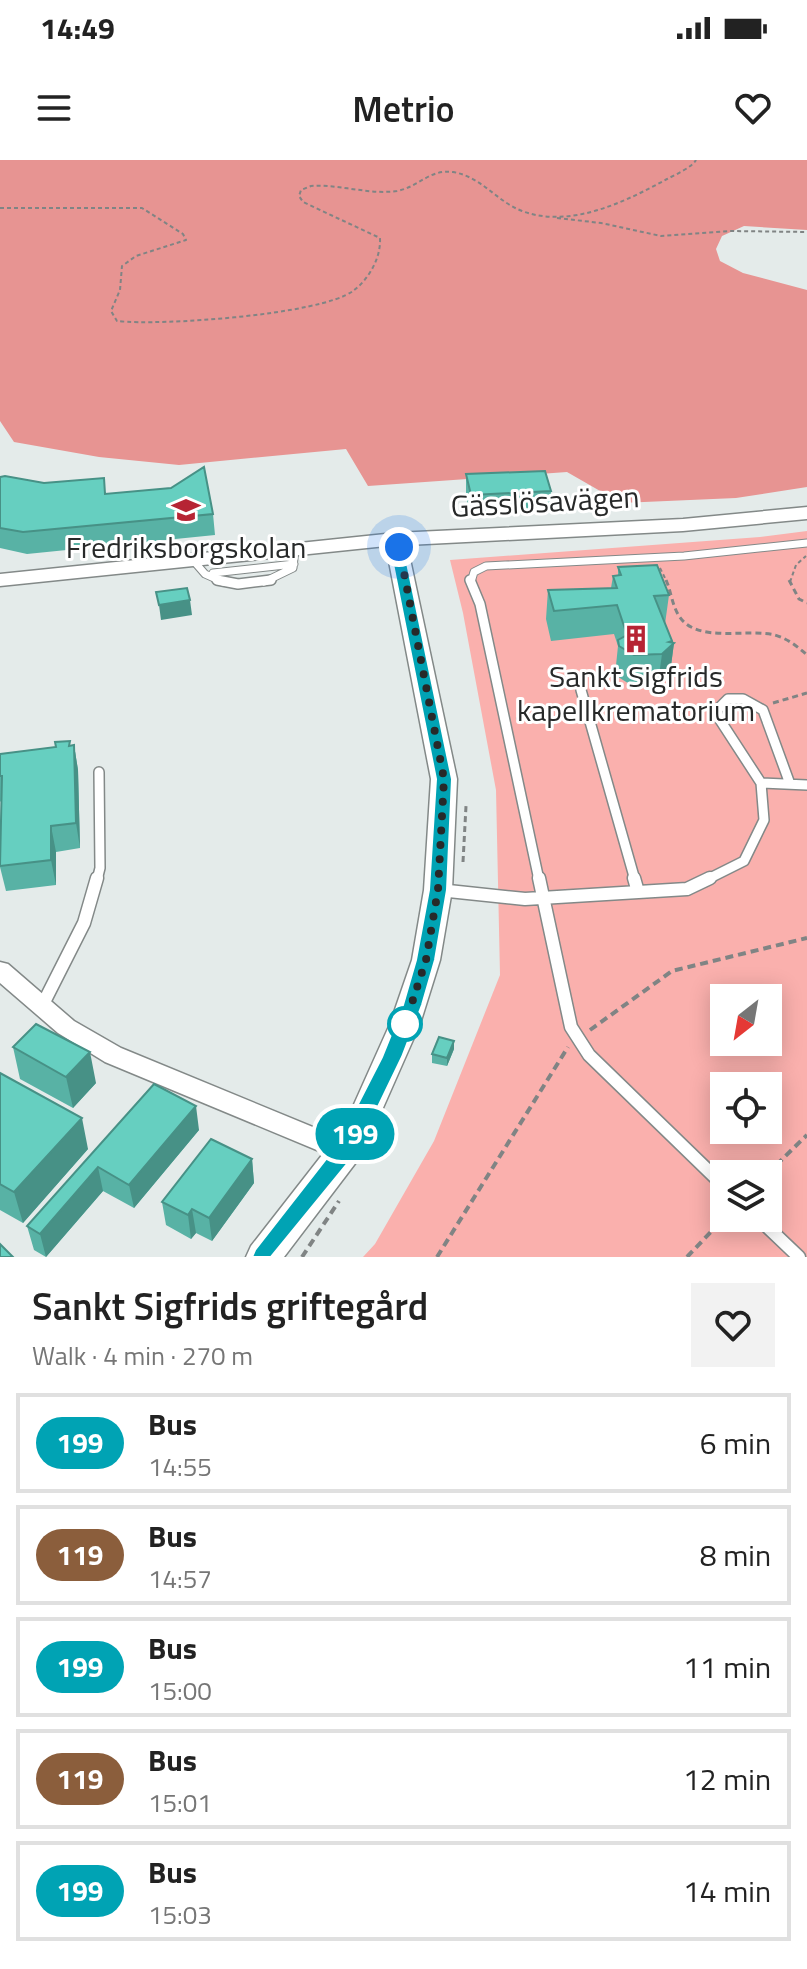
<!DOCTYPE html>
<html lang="en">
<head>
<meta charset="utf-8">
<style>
  body { margin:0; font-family:"Titillium Web",sans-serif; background:#f2f2f2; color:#222; height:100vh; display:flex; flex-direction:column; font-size:30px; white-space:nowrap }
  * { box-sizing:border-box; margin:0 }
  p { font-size:26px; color:#767676 }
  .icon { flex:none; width:44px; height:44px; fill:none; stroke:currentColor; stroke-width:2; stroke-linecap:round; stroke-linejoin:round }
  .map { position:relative; height:1097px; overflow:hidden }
  .panel { display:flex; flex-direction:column; background:#fff; flex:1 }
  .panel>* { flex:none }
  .badge { padding:0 16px; border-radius:26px; font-size:28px; line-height:52px }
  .needle { width:52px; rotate:211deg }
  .tools { position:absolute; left:710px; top:824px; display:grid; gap:16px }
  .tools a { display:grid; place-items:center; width:72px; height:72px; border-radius:0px; background:#fff; box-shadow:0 4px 20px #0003; font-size:40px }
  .you { position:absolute; width:40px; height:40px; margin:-20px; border:6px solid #fff; border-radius:50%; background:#1a73e8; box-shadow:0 0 0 12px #1a73e833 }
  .map>.badge { position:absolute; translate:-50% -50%; box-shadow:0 0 0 4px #fff }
  .round { display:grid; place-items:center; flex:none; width:84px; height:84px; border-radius:0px; background:#f2f2f2 }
  .summary { display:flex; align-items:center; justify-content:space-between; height:136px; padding:0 32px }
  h1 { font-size:38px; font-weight:600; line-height:60px }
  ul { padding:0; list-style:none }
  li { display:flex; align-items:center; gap:24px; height:100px; margin:0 16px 12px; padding:0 16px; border:4px solid #e0e0e0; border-radius:0px }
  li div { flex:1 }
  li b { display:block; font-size:30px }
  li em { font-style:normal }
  li .badge { min-width:88px; font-weight:700; text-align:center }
  .status { display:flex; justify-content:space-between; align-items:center; height:56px; padding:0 40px; background:#fff; direction:ltr }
  .status svg { height:22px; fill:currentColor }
  header { display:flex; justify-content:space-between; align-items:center; height:104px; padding:0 32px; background:#fff; font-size:36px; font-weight:600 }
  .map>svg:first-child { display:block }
  .green { fill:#fab0ad; fill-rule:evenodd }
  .forest { fill:#e79492 }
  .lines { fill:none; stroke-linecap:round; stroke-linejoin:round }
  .service-far2-casing { stroke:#838988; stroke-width:9 }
  .service-far1-casing { stroke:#838988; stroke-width:12 }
  .service-casing { stroke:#838988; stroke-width:15 }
  .minor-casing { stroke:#838988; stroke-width:3 }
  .tertiary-casing { stroke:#838988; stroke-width:3 }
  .path-far2 { stroke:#808484; stroke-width:2; stroke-dasharray:4 3; stroke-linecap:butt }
  .path-far1 { stroke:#808484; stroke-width:3; stroke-dasharray:6 4; stroke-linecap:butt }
  .path { stroke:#808484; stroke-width:4; stroke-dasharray:8 5; stroke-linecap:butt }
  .service-far2 { stroke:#fff; stroke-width:7 }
  .service-far1 { stroke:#fff; stroke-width:9 }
  .service { stroke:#fff; stroke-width:12 }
  .minor { fill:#fff; fill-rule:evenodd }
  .tertiary { fill:#fff; fill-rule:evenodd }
  .wall { fill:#58b2a5 }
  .shaded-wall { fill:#479186 }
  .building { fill:#66cfc0; stroke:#479186; stroke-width:2 }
  .line { fill:#00a3b4; stroke:#fff; stroke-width:2 }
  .walk { stroke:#272929; stroke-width:8; stroke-dasharray:0 14.4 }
  .stop-dot { fill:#fff; stroke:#00a3b4; stroke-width:4 }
  .labels { text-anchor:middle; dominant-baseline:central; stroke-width:6; stroke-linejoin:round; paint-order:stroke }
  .street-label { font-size:30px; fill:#272929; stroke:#fff }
  .poi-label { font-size:30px; fill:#272929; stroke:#fff }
</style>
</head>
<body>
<div class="status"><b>14:49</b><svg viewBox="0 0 49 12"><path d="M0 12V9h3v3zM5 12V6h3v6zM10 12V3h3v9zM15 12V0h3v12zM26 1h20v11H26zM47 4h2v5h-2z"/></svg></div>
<header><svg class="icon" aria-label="menu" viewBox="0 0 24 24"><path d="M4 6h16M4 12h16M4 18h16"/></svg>Metrio<svg class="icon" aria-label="heart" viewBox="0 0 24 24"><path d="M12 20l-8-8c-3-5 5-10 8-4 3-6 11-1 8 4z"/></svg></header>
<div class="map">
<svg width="807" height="1097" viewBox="0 0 807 1097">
  <rect width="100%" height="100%" fill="#e4ebea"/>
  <!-- green -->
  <path class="green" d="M 807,371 L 807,1097 L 363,1097 L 375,1084 L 434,981 L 500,815 L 496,630 L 463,453 L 450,400 L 760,377 ZM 724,838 L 768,838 L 768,882 L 724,882 ZM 724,926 L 768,926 L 768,970 L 724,970 ZM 724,1014 L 768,1014 L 768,1058 L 724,1058 Z"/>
  <!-- forest -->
  <path class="forest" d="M 0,0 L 807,0 L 807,70 L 744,66 L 722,76 L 716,89 L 720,101 L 743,113 L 807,130 L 807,327 L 736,338 L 621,343 L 567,312 L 368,326 L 346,289 L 179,305 L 99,297 L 14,282 L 0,261 Z"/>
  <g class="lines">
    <defs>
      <path id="service-far2" d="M 192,399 L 205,414 L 223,422
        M 213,413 L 294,404
        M 264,422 L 293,408 L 295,388
        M 471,422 L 474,412 L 486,406 L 684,396 L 807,383"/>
      <path id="service-far1" d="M 217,420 L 238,424 L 271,420
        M 470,420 L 480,444 L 539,720
        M 581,530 L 635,720
        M 761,623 L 720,560 L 717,550 L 728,539 L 743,539 L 763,550 L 790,624
        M 97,720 L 100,708 L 99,612
        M 706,720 L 744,701 L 764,660 L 761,623 L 807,625"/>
      <path id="service" d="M 539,718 L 571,867 L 589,895 L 724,1026
        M 634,718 L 638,732
        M 439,730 L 525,739 L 687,729 L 710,718
        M 41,848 L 84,763 L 97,718
        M 758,1058 L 799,1097"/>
      <path id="minor" d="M 0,802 L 8,804 L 74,861 L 121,888 L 354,984 L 357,991 L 354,998 L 345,1001 L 336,998 L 105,902 L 58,873 L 0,823 Z"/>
      <path id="tertiary" d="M 807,347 L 807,359 L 683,371 L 407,385 L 457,619 L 452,730 L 440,800 L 420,864 L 375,966 L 357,1001 L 284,1097 L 246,1097 L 251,1086 L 333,981 L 351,951 L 390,864 L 412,800 L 424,730 L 431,619 L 386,386 L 0,426 L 0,414 L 395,373 L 683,359 Z"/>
    </defs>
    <!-- service-far2 casing -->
    <use href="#service-far2" class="service-far2-casing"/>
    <!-- service-far1 casing -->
    <use href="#service-far1" class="service-far1-casing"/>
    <!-- service casing -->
    <use href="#service" class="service-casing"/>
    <!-- minor casing -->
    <use href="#minor" class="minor-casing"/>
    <!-- tertiary casing -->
    <use href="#tertiary" class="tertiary-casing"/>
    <!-- path-far2 -->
    <path class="path-far2" d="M 0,48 L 142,48 L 183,74 L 186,80 L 136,96 L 122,106 L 120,130 L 111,151 L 117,161 C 160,166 320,155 353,131 C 369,119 381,98 380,78 L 303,42 L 299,36 L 301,30 L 311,26 C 340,24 368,35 397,31 C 419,27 429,9 453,12 C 482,17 496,41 522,51 C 570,69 625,42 667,19 C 677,14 692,7 696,0
      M 557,58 L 601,63 L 661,76 L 730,71 L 807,72
      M 660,408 L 667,422
      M 790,422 L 796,405 L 806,396"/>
    <!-- path-far1 -->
    <path class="path-far1" d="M 666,420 C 671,431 672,445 679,456 C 697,484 747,468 775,475 C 788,479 797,486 807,495
      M 789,420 L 799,439 L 807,443
      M 773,543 L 807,533
      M 516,559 L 576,555
      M 463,702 L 466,646"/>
    <!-- path -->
    <path class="path" d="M 590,870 L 672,811 L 807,778
      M 767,1014 L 807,975
      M 302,1097 L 339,1041
      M 437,1097 L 568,887
      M 687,1097 L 724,1058"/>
    <!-- service-far2 -->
    <use href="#service-far2" class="service-far2"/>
    <!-- service-far1 -->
    <use href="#service-far1" class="service-far1"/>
    <!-- service -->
    <use href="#service" class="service"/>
    <!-- minor -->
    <use href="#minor" class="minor"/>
    <!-- tertiary -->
    <use href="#tertiary" class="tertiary"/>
  </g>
  <!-- wall -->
  <path class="wall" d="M 466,314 L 551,331 L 550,352 L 470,356 L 466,335 Z
    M 0,317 L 106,334 L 213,354 L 215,375 L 27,394 L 0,388 Z
    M 618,407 L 669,435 L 665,464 L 672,483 L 674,483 L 670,513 L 658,523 L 631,525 L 615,515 L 618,486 L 614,474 L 551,481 L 546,459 L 548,430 L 611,428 L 613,416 L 618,416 Z
    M 70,581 L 70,586 L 74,585 L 78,610 L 80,688 L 56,692 L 56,725 L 6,731 L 0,707 L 1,641 L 0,642 L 0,594 L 56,587 Z
    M 13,887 L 96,923 L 73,948 L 20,919 Z
    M 454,889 L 447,906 L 432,903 L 432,894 Z
    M 0,913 L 88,989 L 23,1063 L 0,1050 Z
    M 154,924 L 199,970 L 134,1048 L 103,1031 L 46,1097 L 34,1090 L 27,1066 Z
    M 252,999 L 254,1023 L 212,1081 L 196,1073 L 191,1079 L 166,1065 L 162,1042 Z"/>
  <!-- shaded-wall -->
  <path class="shaded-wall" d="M 190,440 L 192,455 L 161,460 L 159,445 Z
    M 672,481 L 672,486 L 674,483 L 670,513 L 658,523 L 662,494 Z
    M 74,585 L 78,610 L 80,688 L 76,663 Z
    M 51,666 L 56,692 L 56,725 L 51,700 Z
    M 454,881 L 454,889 L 447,906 L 447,898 Z
    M 90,892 L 96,923 L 73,948 L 66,917 Z
    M 196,946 L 199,970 L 134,1048 L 129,1025 Z
    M 82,958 L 88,989 L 23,1063 L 14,1032 Z
    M 252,999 L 254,1023 L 212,1081 L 209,1058 Z
    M 98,1007 L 103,1031 L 46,1097 L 40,1074 Z
    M 192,1049 L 196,1073 L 191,1079 L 188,1055 Z"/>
  <!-- building -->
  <path class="building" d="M 204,307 L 213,354 L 23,372 L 0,368 L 0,317 L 5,316 L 44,323 L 104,318 L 105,334 L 171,328 Z
    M 545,311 L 551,331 L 471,335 L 466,314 Z
    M 657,405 L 669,435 L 654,436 L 672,481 L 669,482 L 674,483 L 662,494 L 634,495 L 619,486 L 618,480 L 627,475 L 617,445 L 554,451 L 548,430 L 617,428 L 613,416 L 621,415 L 618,407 Z
    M 187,428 L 190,440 L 159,445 L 156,432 Z
    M 70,581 L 69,586 L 74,585 L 76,663 L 51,666 L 51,700 L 0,706 L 2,616 L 0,616 L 0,594 L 56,587 L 55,582 Z
    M 36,864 L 90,892 L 66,917 L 13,887 Z
    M 439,877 L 454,881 L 447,898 L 432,894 Z
    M 0,913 L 82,958 L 14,1032 L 0,1024 Z
    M 154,924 L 196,946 L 129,1025 L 98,1007 L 40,1074 L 27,1066 Z
    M 211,979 L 252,999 L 209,1058 L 192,1049 L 188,1055 L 162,1042 Z
    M 0,1084 L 13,1097 L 0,1097 Z"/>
  <!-- line -->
  <path class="line" d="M 395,375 L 402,379 L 452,619 L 447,730 L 435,800 L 422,845 L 402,897 L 362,980 L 352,998 L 271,1097 L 252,1097 L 255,1090 L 337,985 L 382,897 L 403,845 L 416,800 L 429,730 L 436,619 L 388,379 Z"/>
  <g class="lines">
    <!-- walk -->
    <path class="walk" d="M 399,387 L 444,619 L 438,730 L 426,800 L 405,864"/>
  </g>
  <!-- icons -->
  <defs>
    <symbol id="school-bare" viewBox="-9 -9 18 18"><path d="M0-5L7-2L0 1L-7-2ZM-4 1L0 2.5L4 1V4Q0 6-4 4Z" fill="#b62434" stroke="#fff" stroke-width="2.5" paint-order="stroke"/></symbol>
    <symbol id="building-bare" viewBox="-9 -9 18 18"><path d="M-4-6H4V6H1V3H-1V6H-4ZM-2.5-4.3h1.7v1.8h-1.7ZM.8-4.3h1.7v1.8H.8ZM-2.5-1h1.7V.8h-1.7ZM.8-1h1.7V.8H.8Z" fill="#b62434" stroke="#fff" stroke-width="2.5" paint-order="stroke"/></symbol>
  </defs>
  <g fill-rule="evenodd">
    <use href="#school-bare" x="166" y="330" width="40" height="40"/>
    <use href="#building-bare" x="616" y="459" width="40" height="40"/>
  </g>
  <!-- markers -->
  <circle class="stop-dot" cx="405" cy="864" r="16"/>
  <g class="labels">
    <!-- street labels -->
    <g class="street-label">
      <text transform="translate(545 341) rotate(-3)">Gässlösavägen</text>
    </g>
    <!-- poi labels -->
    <g class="poi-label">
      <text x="186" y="387">Fredriksborgskolan</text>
      <text x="636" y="516">Sankt Sigfrids<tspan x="636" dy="34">kapellkrematorium</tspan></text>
    </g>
  </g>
</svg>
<div class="tools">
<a><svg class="needle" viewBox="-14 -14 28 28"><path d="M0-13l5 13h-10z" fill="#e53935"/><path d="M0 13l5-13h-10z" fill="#767676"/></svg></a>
<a><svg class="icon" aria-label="locate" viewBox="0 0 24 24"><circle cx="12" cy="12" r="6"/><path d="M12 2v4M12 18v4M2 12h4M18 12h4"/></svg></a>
<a><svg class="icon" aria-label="layers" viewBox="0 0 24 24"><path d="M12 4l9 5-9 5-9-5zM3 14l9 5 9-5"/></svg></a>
</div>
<div class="you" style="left:399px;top:387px"></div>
<b class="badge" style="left:355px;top:974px;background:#00a3b4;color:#fff">199</b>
</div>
<section class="panel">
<div class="summary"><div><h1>Sankt Sigfrids griftegård</h1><p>Walk · 4 min · 270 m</p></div><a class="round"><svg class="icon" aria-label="heart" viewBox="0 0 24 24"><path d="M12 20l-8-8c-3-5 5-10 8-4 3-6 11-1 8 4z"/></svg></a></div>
<ul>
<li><span class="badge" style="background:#00a3b4;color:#fff">199</span><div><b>Bus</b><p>14:55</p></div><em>6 min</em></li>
<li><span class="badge" style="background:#8b5e3c;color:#fff">119</span><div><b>Bus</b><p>14:57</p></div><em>8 min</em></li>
<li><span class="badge" style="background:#00a3b4;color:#fff">199</span><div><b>Bus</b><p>15:00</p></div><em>11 min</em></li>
<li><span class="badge" style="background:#8b5e3c;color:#fff">119</span><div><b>Bus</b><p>15:01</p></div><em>12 min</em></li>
<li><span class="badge" style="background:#00a3b4;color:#fff">199</span><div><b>Bus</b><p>15:03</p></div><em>14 min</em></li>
</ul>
</section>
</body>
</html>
